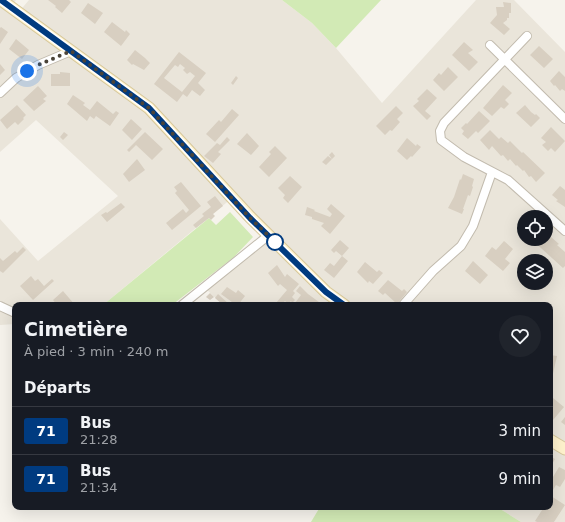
<!DOCTYPE html>
<html lang="fr">
<head>
<meta charset="utf-8">
<style>
  body { margin:0; font-family:"DejaVu Sans",sans-serif; background:#20242c; color:#f1f3f6; height:100vh; display:flex; flex-direction:column; font-size:15px; white-space:nowrap }
  * { box-sizing:border-box; margin:0 }
  p { font-size:13px; color:#9ea1a6 }
  .icon { flex:none; width:22px; height:22px; fill:none; stroke:currentColor; stroke-width:2; stroke-linecap:round; stroke-linejoin:round }
  .map { position:relative; flex:1; overflow:hidden }
  .sheet { position:absolute; left:12px; top:302px; width:541px; height:208px; display:flex; flex-direction:column; background:#171b24; border-radius:8px; box-shadow:0 4px 16px #0002 }
  .sheet>* { flex:none }
  .badge { padding:0 8px; border-radius:3px; font-size:14px; line-height:26px }
  .controls { position:absolute; left:517px; top:210px; display:grid; gap:8px }
  .controls a { display:grid; place-items:center; width:36px; height:36px; border-radius:50%; background:#171b24; box-shadow:0 4px 16px #0002; font-size:20px }
  .you { position:absolute; width:20px; height:20px; margin:-10px; border:3px solid #fff; border-radius:50%; background:#1a73e8; box-shadow:0 0 0 6px #1a73e833 }
  .map>.badge { position:absolute; translate:-50% -50%; box-shadow:0 0 0 2px #fff }
  h2 { padding:0 12px; font-size:15px; line-height:36px }
  .round { display:grid; place-items:center; flex:none; width:42px; height:42px; border-radius:21px; background:#20242c }
  .summary { display:flex; align-items:center; justify-content:space-between; height:68px; padding:0 12px }
  h1 { font-size:19px; font-weight:600; line-height:30px }
  ul { padding:0; list-style:none }
  li { display:flex; align-items:center; gap:12px; height:48px; padding:0 12px; border-top:1px solid #363941 }
  li div { flex:1 }
  li b { display:block; font-size:15px }
  li em { font-style:normal }
  li .badge { min-width:44px; font-weight:700; text-align:center }
  .map>svg:first-child { display:block }
  .residential { fill:#eae5da; fill-rule:evenodd }
  .green { fill:#d2eab5 }
  .building { fill:#d8cfc1; fill-rule:evenodd }
  .lines { fill:none; stroke-linecap:round; stroke-linejoin:round }
  .street-casing { stroke:#c2bbae; stroke-width:10 }
  .secondary-casing { stroke:#d6c79b; stroke-width:13 }
  .street { stroke:#fff; stroke-width:8 }
  .secondary { stroke:#fff3cd; stroke-width:11 }
  .line-casing { stroke:#fff; stroke-width:9 }
  .line { stroke:#003b80; stroke-width:6 }
  .walk { stroke:#4b4439; stroke-width:4; stroke-dasharray:0 7.2 }
  .stop-dot { fill:#fff; stroke:#003b80; stroke-width:2 }
</style>
</head>
<body>
<div class="map">
<svg width="565" height="522" viewBox="0 0 565 522">
  <rect width="100%" height="100%" fill="#f6f3ec"/>
  <!-- residential -->
  <path class="residential" d="M 0,0 L 16,0 L 11,7 L 18,13 L 29,0 L 282,0 L 312,23 L 336,48 L 382,103 L 476,0 L 514,0 L 565,52 L 565,522 L 521,522 L 497,507 L 550,507 L 550,305 L 223,305 L 204,287 L 268,235 L 232,198 L 103,305 L 15,305 L 15,324 L 0,325 L 0,219 L 38,261 L 118,196 L 36,120 L 0,152 ZM 524,217 L 546,217 L 546,239 L 524,239 ZM 524,261 L 546,261 L 546,283 L 524,283 Z"/>
  <!-- green -->
  <path class="green" d="M 282,0 L 381,0 L 336,48 L 312,23 Z
    M 230,212 L 253,237 L 234,257 L 172,305 L 103,305 L 209,218 L 216,225 Z
    M 320,507 L 497,507 L 521,522 L 311,522 Z"/>
  <!-- building -->
  <path class="building" d="M 48,0 L 69,0 L 71,2 L 62,13 L 55,7 L 56,6 Z
    M 503,2 L 511,3 L 511,13 L 509,13 L 509,18 L 507,18 L 507,20 L 503,23 L 510,29 L 504,35 L 490,23 L 497,15 L 496,7 L 504,7 Z
    M 88,3 L 103,13 L 95,24 L 81,13 Z
    M 112,22 L 125,32 L 126,30 L 130,34 L 121,46 L 104,32 Z
    M 1,27 L 8,32 L 0,44 L 0,28 Z
    M 16,39 L 29,50 L 22,59 L 9,49 Z
    M 464,42 L 473,50 L 468,53 L 478,62 L 469,71 L 452,55 Z
    M 539,46 L 553,59 L 544,68 L 530,55 Z
    M 135,50 L 145,58 L 150,63 L 144,70 L 133,64 L 132,65 L 127,60 Z
    M 179,52 L 206,73 L 198,83 L 205,90 L 200,96 L 192,90 L 187,97 L 183,94 L 177,102 L 154,84 ZM 180,64 L 185,68 L 183,70 L 187,74 L 190,72 L 195,76 L 182,92 L 164,78 L 175,65 L 178,67 Z
    M 0,64 L 5,70 L 0,75 Z
    M 448,67 L 458,77 L 444,91 L 433,80 L 439,73 L 441,75 Z
    M 559,71 L 565,77 L 565,91 L 562,89 L 560,91 L 555,85 L 554,86 L 550,81 Z
    M 60,72 L 70,73 L 70,86 L 51,86 L 51,74 L 60,74 Z
    M 236,76 L 238,78 L 233,85 L 231,83 Z
    M 503,85 L 512,93 L 505,100 L 509,104 L 504,109 L 501,107 L 492,116 L 483,108 Z
    M 38,86 L 47,96 L 43,99 L 46,101 L 34,111 L 23,100 Z
    M 427,89 L 437,98 L 425,111 L 431,116 L 427,120 L 413,106 L 419,101 L 417,99 Z
    M 73,95 L 85,103 L 83,105 L 90,110 L 97,101 L 113,114 L 116,111 L 119,113 L 110,126 L 96,116 L 94,119 L 90,116 L 87,121 L 67,104 Z
    M 17,105 L 26,115 L 23,118 L 24,119 L 18,125 L 15,122 L 7,129 L 0,120 Z
    M 525,105 L 531,112 L 535,115 L 536,114 L 540,118 L 531,127 L 516,113 Z
    M 396,106 L 403,113 L 397,119 L 400,122 L 392,131 L 390,130 L 385,135 L 376,126 Z
    M 232,109 L 239,115 L 215,142 L 206,134 L 219,120 L 221,122 Z
    M 479,111 L 490,121 L 478,133 L 476,131 L 468,139 L 462,134 L 464,131 L 461,128 L 466,123 L 467,124 Z
    M 131,119 L 142,129 L 132,140 L 122,130 Z
    M 551,127 L 565,141 L 555,152 L 551,148 L 548,151 L 542,145 L 546,142 L 541,138 Z
    M 490,130 L 499,139 L 501,137 L 508,143 L 510,141 L 522,153 L 523,152 L 545,173 L 536,182 L 531,176 L 529,177 L 524,170 L 523,171 L 517,165 L 516,166 L 510,159 L 508,161 L 503,155 L 501,156 L 492,146 L 489,150 L 480,140 Z
    M 64,132 L 68,135 L 63,140 L 60,137 Z
    M 145,132 L 163,149 L 152,160 L 136,145 L 129,152 L 127,150 Z
    M 247,133 L 259,146 L 251,155 L 237,144 Z
    M 227,137 L 230,140 L 218,152 L 221,154 L 213,163 L 204,156 L 217,143 L 220,145 Z
    M 407,138 L 416,146 L 417,144 L 421,147 L 412,157 L 411,156 L 407,160 L 397,151 Z
    M 275,146 L 287,158 L 269,177 L 259,167 L 271,154 L 269,152 Z
    M 332,152 L 335,156 L 332,159 L 329,155 Z
    M 328,156 L 332,159 L 326,165 L 322,162 Z
    M 137,159 L 145,170 L 129,182 L 123,174 Z
    M 463,174 L 474,179 L 472,186 L 473,187 L 470,196 L 468,195 L 463,209 L 464,209 L 462,214 L 448,208 L 454,197 L 460,179 L 461,180 Z
    M 290,176 L 302,187 L 288,203 L 283,198 L 285,195 L 278,188 Z
    M 181,182 L 201,206 L 172,230 L 166,223 L 183,209 L 186,213 L 189,210 L 175,193 L 177,191 L 174,187 Z
    M 560,186 L 565,190 L 565,207 L 556,201 L 558,200 L 552,195 Z
    M 215,196 L 223,206 L 213,214 L 215,216 L 211,220 L 209,218 L 196,228 L 193,225 L 204,216 L 202,214 L 211,207 L 207,202 Z
    M 121,203 L 125,207 L 107,222 L 101,215 L 106,212 L 107,213 Z
    M 331,204 L 345,216 L 330,234 L 321,226 L 324,223 L 312,219 L 312,217 L 305,215 L 307,207 L 315,210 L 314,211 L 330,217 L 332,214 L 327,209 Z
    M 524,220 L 524,234 L 522,232 L 523,231 L 518,227 Z
    M 546,235 L 550,239 L 551,237 L 559,244 L 557,245 L 565,252 L 565,266 L 563,268 L 531,239 L 546,239 Z
    M 340,240 L 349,248 L 342,256 L 336,251 L 334,253 L 331,250 Z
    M 504,241 L 513,249 L 505,259 L 510,263 L 503,271 L 485,256 L 492,247 L 496,250 Z
    M 23,247 L 26,250 L 3,273 L 0,271 L 0,258 L 3,261 L 15,251 L 17,253 Z
    M 342,256 L 348,261 L 334,278 L 324,270 L 330,263 L 334,266 Z
    M 473,261 L 488,275 L 480,284 L 465,271 Z
    M 365,262 L 377,272 L 379,270 L 383,273 L 373,284 L 369,281 L 368,283 L 357,272 Z
    M 277,265 L 285,277 L 287,274 L 299,284 L 293,291 L 295,293 L 292,297 L 295,300 L 292,303 L 291,301 L 288,304 L 285,301 L 281,305 L 279,305 L 276,303 L 287,290 L 280,284 L 278,286 L 268,273 Z
    M 31,276 L 35,281 L 38,279 L 44,286 L 52,279 L 54,281 L 33,300 L 20,286 Z
    M 388,280 L 402,291 L 404,289 L 407,292 L 397,304 L 385,293 L 383,295 L 378,291 Z
    M 300,286 L 308,294 L 323,305 L 298,305 L 295,303 L 301,295 L 296,291 Z
    M 227,287 L 236,293 L 238,290 L 245,296 L 238,305 L 236,305 L 221,294 Z
    M 63,291 L 75,305 L 57,305 L 53,300 Z
    M 210,293 L 214,297 L 210,300 L 206,297 Z
    M 218,294 L 230,305 L 223,305 L 215,298 Z
    M 550,355 L 557,356 L 552,378 L 550,377 Z
    M 553,398 L 564,407 L 553,420 L 550,417 L 550,401 Z
    M 565,417 L 565,425 L 561,422 Z
    M 550,456 L 555,459 L 550,468 Z
    M 559,467 L 565,470 L 565,479 L 560,487 L 556,485 L 550,495 L 550,482 Z
    M 551,496 L 565,505 L 554,522 L 537,522 L 535,521 L 544,507 L 550,507 Z"/>
  <g class="lines">
    <defs>
      <path id="street" d="M 527,36 L 444,123 L 440,131 L 441,140 L 464,157 L 508,180 L 565,231
        M 490,45 L 565,119
        M 0,93 L 16,78 L 38,65 L 71,51
        M 182,305 L 269,235
        M 403,305 L 433,271 L 461,246 L 473,226 L 492,172
        M 0,306 L 15,313"/>
      <path id="secondary" d="M 1,0 L 149,108 L 250,217 L 326,292 L 344,305
        M 550,440 L 565,449"/>
    </defs>
    <!-- street casing -->
    <use href="#street" class="street-casing"/>
    <!-- secondary casing -->
    <use href="#secondary" class="secondary-casing"/>
    <!-- street -->
    <use href="#street" class="street"/>
    <!-- secondary -->
    <use href="#secondary" class="secondary"/>
  </g>
  <g class="lines">
    <defs>
      <path id="line" d="M 1,0 L 149,108 L 250,218 L 326,292 L 344,305"/>
    </defs>
    <!-- line casing -->
    <use href="#line" class="line-casing"/>
    <!-- line -->
    <use href="#line" class="line"/>
    <!-- walk -->
    <path class="walk" d="M 27,71 L 38,65 L 71,51 L 149,108 L 250,218 L 277,244 L 275,242"/>
  </g>
  <!-- markers -->
  <circle class="stop-dot" cx="275" cy="242" r="8"/>
</svg>
<div class="controls">
<a><svg class="icon" aria-label="locate" viewBox="0 0 24 24"><circle cx="12" cy="12" r="6"/><path d="M12 2v4M12 18v4M2 12h4M18 12h4"/></svg></a>
<a><svg class="icon" aria-label="layers" viewBox="0 0 24 24"><path d="M12 4l9 5-9 5-9-5zM3 14l9 5 9-5"/></svg></a>
</div>
<div class="you" style="left:27px;top:71px"></div>
<section class="sheet">
<div class="summary"><div><h1>Cimetière</h1><p>À pied · 3 min · 240 m</p></div><a class="round"><svg class="icon" aria-label="heart" viewBox="0 0 24 24"><path d="M12 20l-8-8c-3-5 5-10 8-4 3-6 11-1 8 4z"/></svg></a></div>
<h2>Départs</h2>
<ul>
<li><span class="badge" style="background:#003b80;color:#fff">71</span><div><b>Bus</b><p>21:28</p></div><em>3 min</em></li>
<li><span class="badge" style="background:#003b80;color:#fff">71</span><div><b>Bus</b><p>21:34</p></div><em>9 min</em></li>
</ul>
</section>
</div>
</body>
</html>
